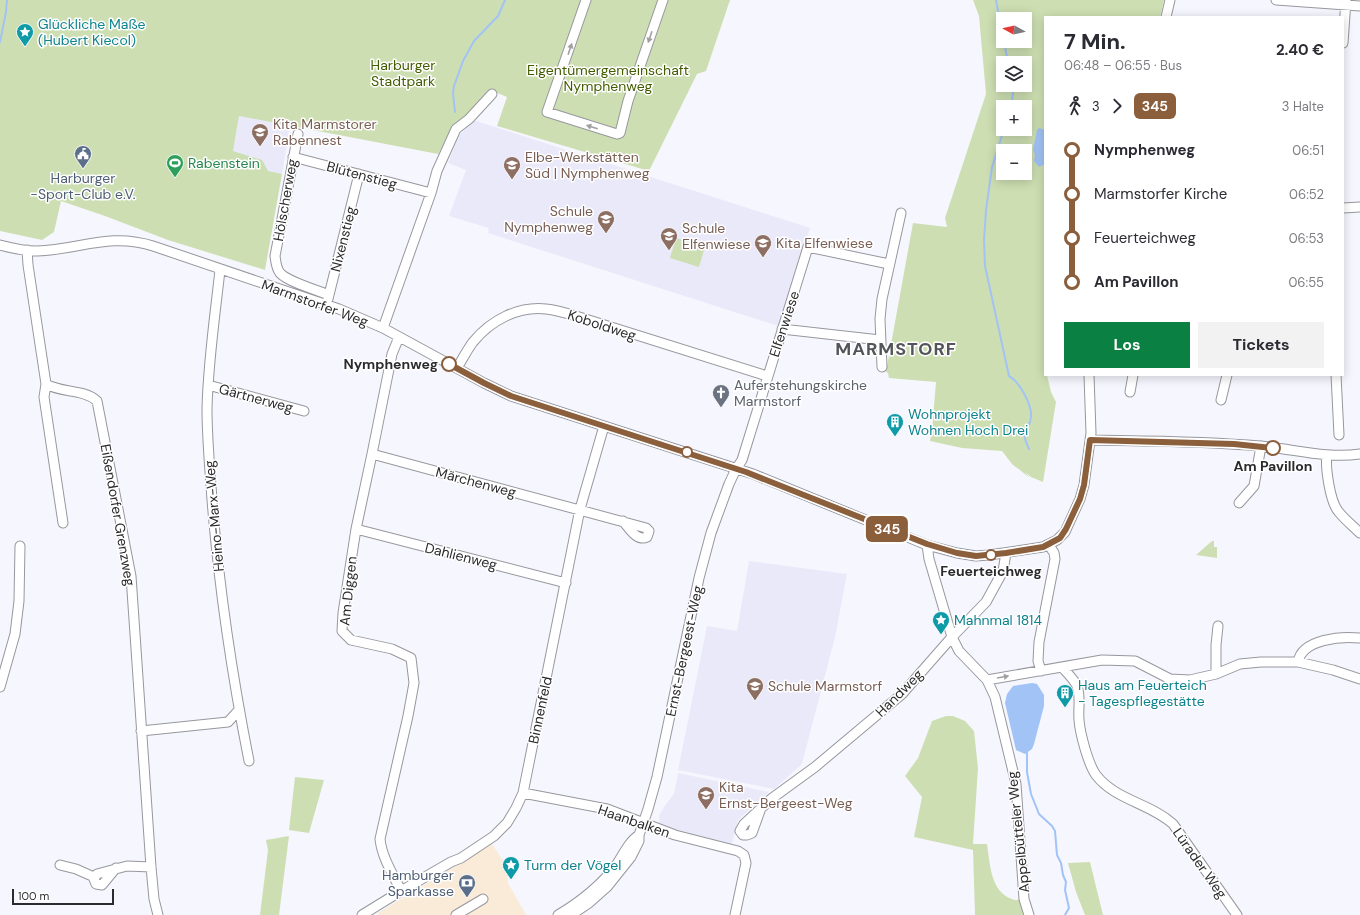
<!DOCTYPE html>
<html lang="de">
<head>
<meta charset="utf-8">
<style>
  body { margin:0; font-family:"DM Sans",sans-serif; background:#f2f2f3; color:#2b2b33; height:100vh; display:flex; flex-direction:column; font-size:15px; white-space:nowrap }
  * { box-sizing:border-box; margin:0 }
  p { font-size:13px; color:#7c7c81 }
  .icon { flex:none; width:22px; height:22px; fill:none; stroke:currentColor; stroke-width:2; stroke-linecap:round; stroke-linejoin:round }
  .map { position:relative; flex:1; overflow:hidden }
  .drawer { position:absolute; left:1044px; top:16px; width:300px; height:360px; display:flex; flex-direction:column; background:#fff; border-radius:0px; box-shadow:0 2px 10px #0003 }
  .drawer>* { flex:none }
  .badge { padding:0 8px; border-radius:6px; font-size:14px; line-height:26px }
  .needle { width:26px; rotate:278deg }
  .fabs { position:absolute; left:996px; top:12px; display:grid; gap:8px }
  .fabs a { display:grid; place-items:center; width:36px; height:36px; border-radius:0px; background:#fff; box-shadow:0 2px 10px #0003; font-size:20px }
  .scale { position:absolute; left:12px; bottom:10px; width:102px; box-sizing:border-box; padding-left:4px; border:2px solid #2b2b2e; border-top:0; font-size:11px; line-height:14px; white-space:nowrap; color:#2b2b2e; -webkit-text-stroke:3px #fff; paint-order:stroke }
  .map>.badge { position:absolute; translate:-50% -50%; box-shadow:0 0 0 2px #fff }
  .legs { display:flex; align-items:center; gap:6px; height:44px; padding:0 20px; font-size:13px }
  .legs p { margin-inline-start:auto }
  .head { display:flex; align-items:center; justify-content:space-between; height:68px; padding:0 20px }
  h1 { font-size:22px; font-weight:700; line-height:30px }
  .action { display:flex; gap:8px; margin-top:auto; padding:8px 20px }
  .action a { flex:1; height:46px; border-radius:0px; background:#0b8043; color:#fff; font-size:16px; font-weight:700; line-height:46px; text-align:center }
  .action a+a { background:#f2f2f3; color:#2b2b33 }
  ul { padding:0 20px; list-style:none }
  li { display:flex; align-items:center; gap:14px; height:44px; font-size:15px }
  li i { display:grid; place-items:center; width:6px; height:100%; margin:0 5px; background:currentColor }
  li i::after { content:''; width:10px; height:10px; margin:-5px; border:3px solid; border-radius:50%; background:#fff }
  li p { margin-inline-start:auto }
  li:first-child i { background:linear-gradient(#0000 50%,currentColor 0) }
  li:last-child i { background:linear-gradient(currentColor 50%,#0000 0) }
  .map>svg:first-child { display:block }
  .commercial { fill:#faead8 }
  .built { fill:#eae9f9 }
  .green { fill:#cddfb2; fill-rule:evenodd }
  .water { fill:#a2c3f6 }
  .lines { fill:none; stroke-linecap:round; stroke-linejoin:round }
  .stream { stroke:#a2c3f6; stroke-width:2 }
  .minor-casing { stroke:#97979e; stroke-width:11 }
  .minor { stroke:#fff; stroke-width:9 }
  .oneway { fill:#a0a0a1 }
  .line-1-casing { stroke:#fff; stroke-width:9 }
  .line-1 { stroke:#8b5e3c; stroke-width:6 }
  .stop-1-dot { fill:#fff; stroke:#8b5e3c; stroke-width:2 }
  .labels { text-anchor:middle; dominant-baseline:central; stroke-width:3; stroke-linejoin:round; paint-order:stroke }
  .culture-label { font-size:14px; fill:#0d838f; stroke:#fff; text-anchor:start }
  .park-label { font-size:14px; fill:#435c00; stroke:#fff }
  .education-label { font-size:14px; fill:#785e54; stroke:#fff; text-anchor:start }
  .leisure-label { font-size:14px; fill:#27864d; stroke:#fff; text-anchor:start }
  .street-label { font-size:14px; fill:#2b2b2e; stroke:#fff }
  .service-label { font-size:14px; fill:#4e5e75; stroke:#fff }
  .stop-label { font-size:14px; font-weight:bold; fill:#2b2b2e; stroke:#fff }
  .worship-label { font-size:14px; fill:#5b616d; stroke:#fff; text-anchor:start }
  .district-label { font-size:18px; font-weight:bold; letter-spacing:1px; fill:#54545b; stroke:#fff }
</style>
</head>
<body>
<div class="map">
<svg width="1360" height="915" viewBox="0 0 1360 915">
  <rect width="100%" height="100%" fill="#f6f6fe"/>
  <!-- commercial -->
  <path class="commercial" d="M 492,844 L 508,868 L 508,883 L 526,915 L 379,915 L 378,913 Z"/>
  <!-- built -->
  <path class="built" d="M 239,115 L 290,125 L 282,174 L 268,171 L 233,151 Z
    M 473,120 L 810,228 L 778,326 L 488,233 L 489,228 L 449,216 L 466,170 L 448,163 L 458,137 Z
    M 749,561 L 847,574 L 835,637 L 802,764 L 774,789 L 678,770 L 707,626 L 737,631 Z
    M 678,773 L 769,792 L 738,820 L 732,844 L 685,834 L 660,826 L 659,816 L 666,804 L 674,794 Z"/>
  <!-- green -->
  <path class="green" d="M 0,0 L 730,0 L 706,71 L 697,74 L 649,171 L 497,126 L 507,97 L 495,92 L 452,130 L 438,154 L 239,116 L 233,151 L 262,160 L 268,171 L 282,174 L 265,270 L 168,240 L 105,216 L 61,201 L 54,232 L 42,240 L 0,231 Z
    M 973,0 L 1164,0 L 1160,17 L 1045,17 L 1045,375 L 1047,375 L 1051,392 L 1056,402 L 1043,482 L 1031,477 L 1025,472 L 1030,478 L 1012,464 L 1002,451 L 962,448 L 930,441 L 932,431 L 936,382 L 889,378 L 888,373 L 886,372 L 913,223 L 947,227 L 945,218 L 986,94 L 979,16 ZM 1003,19 L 1025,19 L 1025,41 L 1003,41 ZM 1003,63 L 1025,63 L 1025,85 L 1003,85 ZM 1003,107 L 1025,107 L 1025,129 L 1003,129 ZM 1003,151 L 1025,151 L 1025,173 L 1003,173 Z
    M 676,238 L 705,247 L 699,267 L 670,258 Z
    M 1212,541 L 1214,541 L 1214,547 L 1217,547 L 1217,558 L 1196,555 Z
    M 946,716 L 953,716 L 965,721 L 974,731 L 978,768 L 973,844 L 987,844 C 990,862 990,892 1012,899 C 1015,901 1020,899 1024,899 L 1029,915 L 975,915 L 973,850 L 914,837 L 922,797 L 905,776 L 918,758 L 932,721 Z
    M 295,777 L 324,780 L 309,833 L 289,830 Z
    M 289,836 L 279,915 L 260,915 L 268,850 L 266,840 Z
    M 1090,862 L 1103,915 L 1085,915 L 1076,892 L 1068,863 Z"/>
  <!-- water -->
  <path class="water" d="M 1039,128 L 1045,130 L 1045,164 L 1039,167 L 1034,161 L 1035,155 L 1033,149 L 1037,130 Z
    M 1032,683 L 1037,684 L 1044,695 L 1044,706 L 1034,744 L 1032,749 L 1025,754 L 1016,750 L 1005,703 L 1007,694 L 1013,686 Z"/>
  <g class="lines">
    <!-- stream -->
    <path class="stream" d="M 996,0 L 1003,38
      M 1004,41 L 1008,63
      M 0,42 L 6,12 L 7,0
      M 1011,107 L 1013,93 L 1012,85
      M 455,112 L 453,93 L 454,86 L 463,61 L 474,41 L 498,16 L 505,0
      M 1004,129 L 992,167 L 986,210 L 984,240 L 985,266 L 1009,376 C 1020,382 1032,405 1031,417 C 1031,425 1025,427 1025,434 C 1024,439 1027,445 1029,449
      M 1027,752 L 1027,772 L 1031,794 L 1039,814 L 1052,826 L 1055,831 L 1057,855 L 1061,863 L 1063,875 L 1066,882 L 1065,890 L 1069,908 L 1065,915"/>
    <defs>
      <path id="minor" d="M 586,0 L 547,112 L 617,134 L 620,133 L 628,101 L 663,0
        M 1276,0 L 1360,6
        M 1166,17 L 1170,0
        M 1343,43 L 1346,0
        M 298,134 L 275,256 C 276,262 276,268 280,273 C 288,282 317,290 329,295
        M 293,157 L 431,193
        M 1343,208 L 1360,207
        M 0,245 C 12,248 24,251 37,251 C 79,250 109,232 153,246 L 339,309 L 383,328 L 484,383 L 511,396 L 753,474 L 927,545 L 957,553 L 976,556 L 989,555 L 1043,547 L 1057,540 L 1065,532 L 1080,499 L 1084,485 L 1091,433 L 1089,375
        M 27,250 L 28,265 L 46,384 C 61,393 84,389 97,401 L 131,576 L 151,867 L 154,899 L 158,915
        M 220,270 C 215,316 208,362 207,409 C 207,439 210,469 212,500 C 219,588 232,675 249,761
        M 328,299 L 359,174
        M 383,328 L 431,193 L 437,171 L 456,129 L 469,119 L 492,94
        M 782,329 L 880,340
        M 399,337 L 392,354 L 372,454 L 356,529 L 343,613 L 342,631 L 351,640 L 392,649 L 411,658 L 414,683 L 408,716 L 380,839 C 382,858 393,874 401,891
        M 882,367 L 880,319 L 882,299 L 901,213
        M 457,368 C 462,360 467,350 473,342 C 491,320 518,306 546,309 C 556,310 566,313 576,316 L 767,376
        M 1336,375 L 1339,435
        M 46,384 L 44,397 L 63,523
        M 208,385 L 304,411
        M 1130,392 L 1133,375
        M 1221,400 L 1227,375
        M 1091,440 C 1147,441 1204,441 1260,446 C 1294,449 1327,459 1360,454
        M 372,454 L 646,528 L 649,531 L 647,537 C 637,542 629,528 623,521
        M 1327,455 C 1325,467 1330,501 1338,511 C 1344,519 1353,526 1360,533
        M 1239,503 L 1254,486 L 1261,446
        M 356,529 L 566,583
        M 927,545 L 929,559 L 952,637 L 959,651 L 987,680 L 995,697 L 1016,784 L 1024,899 L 1029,915
        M 1298,662 C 1302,639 1341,636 1360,638
        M 1062,667 C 1067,673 1074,679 1077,686 C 1081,696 1078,709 1079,720 C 1080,733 1088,764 1096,775 C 1115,800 1150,803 1173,824 L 1237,915
        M 1041,671 L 1038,661 L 1039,642 L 1055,559 L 1054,553 L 1049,545
        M 1216,674 L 1216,645 L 1218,626
        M 987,680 L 1102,660 L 1135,661 L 1170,679 L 1190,680 L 1216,674 L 1240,664 L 1261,662 L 1298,662 L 1333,670 L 1360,679
        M 0,687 L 15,634 L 19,601 L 20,546
        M 141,731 L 228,722 L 239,710
        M 523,793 L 607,809 L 675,835 L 738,851 L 744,855 L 746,863 L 735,915
        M 761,808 L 752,833 L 747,835 L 743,835 L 740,831 L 744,824 L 771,799 L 815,767 L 902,694 L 952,637 L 986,602 L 1003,571 L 1006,553
        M 60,865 L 76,869 L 94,877
        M 116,868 L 102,885 L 96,884 L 94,879 L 97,874 L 127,866 L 151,867
        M 362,915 L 401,891 L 451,862 L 461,858 L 494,836 L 507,823 L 516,808 L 523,793 L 527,773 L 580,509 L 604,426
        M 456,915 L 483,899
        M 558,915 C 580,902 599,887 615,867 C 622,857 629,841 639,835
        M 571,915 L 589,903 L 607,887 L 631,857 L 639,841 L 639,835 L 648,809 L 657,777 L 699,578 L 711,533 L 729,484 L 736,469 L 742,460 L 808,247 L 889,264"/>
    </defs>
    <!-- minor casing -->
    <use href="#minor" class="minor-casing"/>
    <!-- minor -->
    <use href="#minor" class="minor"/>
  </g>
  <!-- one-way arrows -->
  <defs><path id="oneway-solid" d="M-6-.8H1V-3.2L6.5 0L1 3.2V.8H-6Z"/></defs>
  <g class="oneway">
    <use href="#oneway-solid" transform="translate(650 37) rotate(109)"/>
    <use href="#oneway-solid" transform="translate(570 49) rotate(-71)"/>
    <use href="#oneway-solid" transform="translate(592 127) rotate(-163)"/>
    <use href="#oneway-solid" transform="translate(1003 677) rotate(-10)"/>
  </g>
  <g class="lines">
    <defs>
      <path id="line-1" d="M 449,364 L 484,383 L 511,396 L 746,472 L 927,544 L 957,553 L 976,556 L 1006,553 L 1043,547 L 1060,538 L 1066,529 L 1080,499 L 1084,485 L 1090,440 L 1234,444 L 1273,448"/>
    </defs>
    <!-- line-1 casing -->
    <use href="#line-1" class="line-1-casing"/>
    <!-- line-1 -->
    <use href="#line-1" class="line-1"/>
  </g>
  <!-- icons -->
  <defs>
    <symbol id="sight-pin" viewBox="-11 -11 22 30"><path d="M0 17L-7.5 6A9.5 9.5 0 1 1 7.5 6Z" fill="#0f9aa8" stroke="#fff"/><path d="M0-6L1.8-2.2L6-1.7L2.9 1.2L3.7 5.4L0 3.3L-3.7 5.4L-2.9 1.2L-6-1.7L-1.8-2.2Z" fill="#fff"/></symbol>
    <symbol id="school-pin" viewBox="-11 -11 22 30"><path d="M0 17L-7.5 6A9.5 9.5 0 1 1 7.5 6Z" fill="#8d6e63" stroke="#fff"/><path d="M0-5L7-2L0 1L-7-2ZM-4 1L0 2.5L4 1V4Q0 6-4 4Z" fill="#fff"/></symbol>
    <symbol id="civic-pin" viewBox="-11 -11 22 30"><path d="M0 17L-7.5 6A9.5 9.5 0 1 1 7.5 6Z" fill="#5c6f8a" stroke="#fff"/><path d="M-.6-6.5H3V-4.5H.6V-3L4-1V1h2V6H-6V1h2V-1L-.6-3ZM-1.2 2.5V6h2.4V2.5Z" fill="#fff"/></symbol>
    <symbol id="stadium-pin" viewBox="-11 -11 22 30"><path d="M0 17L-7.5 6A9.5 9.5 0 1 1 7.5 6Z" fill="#2e9e5b" stroke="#fff"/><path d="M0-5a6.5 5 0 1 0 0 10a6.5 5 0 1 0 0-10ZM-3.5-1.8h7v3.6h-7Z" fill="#fff"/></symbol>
    <symbol id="church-pin" viewBox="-11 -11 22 30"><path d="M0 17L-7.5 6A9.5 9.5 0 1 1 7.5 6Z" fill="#6b7280" stroke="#fff"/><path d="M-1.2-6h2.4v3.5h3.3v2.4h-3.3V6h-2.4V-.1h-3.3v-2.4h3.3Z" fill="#fff"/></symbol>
    <symbol id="building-pin" viewBox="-11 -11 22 30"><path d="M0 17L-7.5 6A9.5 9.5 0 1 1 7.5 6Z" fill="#0f9aa8" stroke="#fff"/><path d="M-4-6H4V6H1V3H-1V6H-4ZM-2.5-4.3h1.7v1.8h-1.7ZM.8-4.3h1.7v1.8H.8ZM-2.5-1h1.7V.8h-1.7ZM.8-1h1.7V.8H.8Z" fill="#fff"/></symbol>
    <symbol id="bank-pin" viewBox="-11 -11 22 30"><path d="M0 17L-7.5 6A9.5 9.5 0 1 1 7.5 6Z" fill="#5c6f8a" stroke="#fff"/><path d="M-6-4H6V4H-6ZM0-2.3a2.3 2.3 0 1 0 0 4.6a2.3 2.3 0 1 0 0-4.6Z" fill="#fff"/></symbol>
  </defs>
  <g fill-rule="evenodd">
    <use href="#sight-pin" x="15" y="22" width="20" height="27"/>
    <use href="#school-pin" x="250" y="122" width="20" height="27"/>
    <use href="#civic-pin" x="73" y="144" width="20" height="27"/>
    <use href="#stadium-pin" x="165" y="153" width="20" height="27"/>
    <use href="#school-pin" x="502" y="155" width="20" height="27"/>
    <use href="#school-pin" x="596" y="209" width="20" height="27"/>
    <use href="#school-pin" x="659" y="226" width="20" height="27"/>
    <use href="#school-pin" x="753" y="233" width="20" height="27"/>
    <use href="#church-pin" x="711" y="383" width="20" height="27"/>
    <use href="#building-pin" x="885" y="412" width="20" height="27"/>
    <use href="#sight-pin" x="931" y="610" width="20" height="27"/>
    <use href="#school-pin" x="745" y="676" width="20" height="27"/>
    <use href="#building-pin" x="1055" y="683" width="20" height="27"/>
    <use href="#school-pin" x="696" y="785" width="20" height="27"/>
    <use href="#sight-pin" x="501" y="855" width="20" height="27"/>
    <use href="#bank-pin" x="457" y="873" width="20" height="27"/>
  </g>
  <!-- markers -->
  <g class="stop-1-dot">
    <circle cx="449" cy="364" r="7"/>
    <circle cx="1273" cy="448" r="7"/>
    <circle cx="687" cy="452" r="5"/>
    <circle cx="991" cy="555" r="5"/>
  </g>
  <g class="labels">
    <!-- culture labels -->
    <g class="culture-label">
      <text x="38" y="24">Glückliche Maße<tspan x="38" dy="16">(Hubert Kiecol)</tspan></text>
      <text x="908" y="414">Wohnprojekt<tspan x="908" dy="16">Wohnen Hoch Drei</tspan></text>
      <text x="954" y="620">Mahnmal 1814</text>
      <text x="1078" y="685">Haus am Feuerteich<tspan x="1078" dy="16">- Tagespflegestätte</tspan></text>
      <text x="524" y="865">Turm der Vögel</text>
    </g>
    <!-- park labels -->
    <g class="park-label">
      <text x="403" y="65">Harburger<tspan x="403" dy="16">Stadtpark</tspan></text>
      <text x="608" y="70">Eigentümergemeinschaft<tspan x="608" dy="16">Nymphenweg</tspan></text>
    </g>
    <!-- education labels -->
    <g class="education-label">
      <text x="273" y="124">Kita Marmstorer<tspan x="273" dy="16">Rabennest</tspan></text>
      <text x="525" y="157">Elbe-Werkstätten<tspan x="525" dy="16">Süd | Nymphenweg</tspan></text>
      <text x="593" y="211" text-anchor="end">Schule<tspan x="593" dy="16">Nymphenweg</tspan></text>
      <text x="682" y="228">Schule<tspan x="682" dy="16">Elfenwiese</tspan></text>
      <text x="776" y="243">Kita Elfenwiese</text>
      <text x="768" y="686">Schule Marmstorf</text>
      <text x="719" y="787">Kita<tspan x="719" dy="16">Ernst-Bergeest-Weg</tspan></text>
    </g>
    <!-- leisure labels -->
    <g class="leisure-label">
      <text x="188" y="163">Rabenstein</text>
    </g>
    <!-- street labels -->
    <g class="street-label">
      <text transform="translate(362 175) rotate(15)">Blütenstieg</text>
      <text transform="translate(285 200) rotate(-80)">Hölscherweg</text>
      <text transform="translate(343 239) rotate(-76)">Nixenstieg</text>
      <text transform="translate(315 303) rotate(20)">Marmstorfer Weg</text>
      <text transform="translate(784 324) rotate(-72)">Elfenwiese</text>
      <text transform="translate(602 325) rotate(18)">Koboldweg</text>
      <text transform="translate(256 398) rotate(15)">Gärtnerweg</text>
      <text transform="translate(476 482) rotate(15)">Märchenweg</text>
      <text transform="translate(118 515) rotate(80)">Eißendorfer Grenzweg</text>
      <text transform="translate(214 516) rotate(-95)">Heino-Marx-Weg</text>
      <text transform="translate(461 556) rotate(14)">Dahlienweg</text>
      <text transform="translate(348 591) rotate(-84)">Am Diggen</text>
      <text transform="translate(684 651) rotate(-78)">Ernst-Bergeest-Weg</text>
      <text transform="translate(899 693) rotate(-45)">Handweg</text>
      <text transform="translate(540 710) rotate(-78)">Binnenfeld</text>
      <text transform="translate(634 821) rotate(19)">Haanbalken</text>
      <text transform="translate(1018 832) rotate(-96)">Appelbütteler Weg</text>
      <text transform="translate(1200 863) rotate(55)">Lürader Weg</text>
    </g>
    <!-- service labels -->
    <g class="service-label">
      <text x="83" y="178">Harburger<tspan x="83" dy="16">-Sport-Club e.V.</tspan></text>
      <text x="454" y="875" text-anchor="end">Hamburger<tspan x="454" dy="16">Sparkasse</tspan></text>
    </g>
    <!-- stop labels -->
    <g class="stop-label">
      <text x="438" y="364" text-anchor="end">Nymphenweg</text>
      <text x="1273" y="466">Am Pavillon</text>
      <text x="991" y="571">Feuerteichweg</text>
    </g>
    <!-- worship labels -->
    <g class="worship-label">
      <text x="734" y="385">Auferstehungskirche<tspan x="734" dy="16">Marmstorf</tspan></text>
    </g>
    <!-- district labels -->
    <g class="district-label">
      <text x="896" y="349">MARMSTORF</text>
    </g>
  </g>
</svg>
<div class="fabs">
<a><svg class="needle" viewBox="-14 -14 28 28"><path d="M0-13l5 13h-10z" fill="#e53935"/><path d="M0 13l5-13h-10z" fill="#7c7c81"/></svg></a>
<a><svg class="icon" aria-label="layers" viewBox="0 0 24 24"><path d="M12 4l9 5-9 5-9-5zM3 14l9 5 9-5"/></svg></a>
<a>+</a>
<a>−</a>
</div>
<div class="scale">100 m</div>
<b class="badge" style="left:887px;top:529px;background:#8b5e3c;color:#fff">345</b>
<section class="drawer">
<div class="head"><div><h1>7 Min.</h1><p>06:48 – 06:55 · Bus</p></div><b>2.40 €</b></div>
<div class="legs"><svg class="icon" aria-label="walk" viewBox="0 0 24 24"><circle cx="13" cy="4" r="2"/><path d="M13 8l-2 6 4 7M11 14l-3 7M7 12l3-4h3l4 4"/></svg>3<svg class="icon" aria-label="forward" viewBox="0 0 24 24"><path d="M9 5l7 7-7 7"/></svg><b class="badge" style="background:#8b5e3c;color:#fff">345</b><p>3 Halte</p></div>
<ul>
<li><i style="color:#8b5e3c"></i><b>Nymphenweg</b><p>06:51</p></li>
<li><i style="color:#8b5e3c"></i><span>Marmstorfer Kirche</span><p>06:52</p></li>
<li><i style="color:#8b5e3c"></i><span>Feuerteichweg</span><p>06:53</p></li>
<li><i style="color:#8b5e3c"></i><b>Am Pavillon</b><p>06:55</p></li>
</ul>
<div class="action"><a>Los</a><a>Tickets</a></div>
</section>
</div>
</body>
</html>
